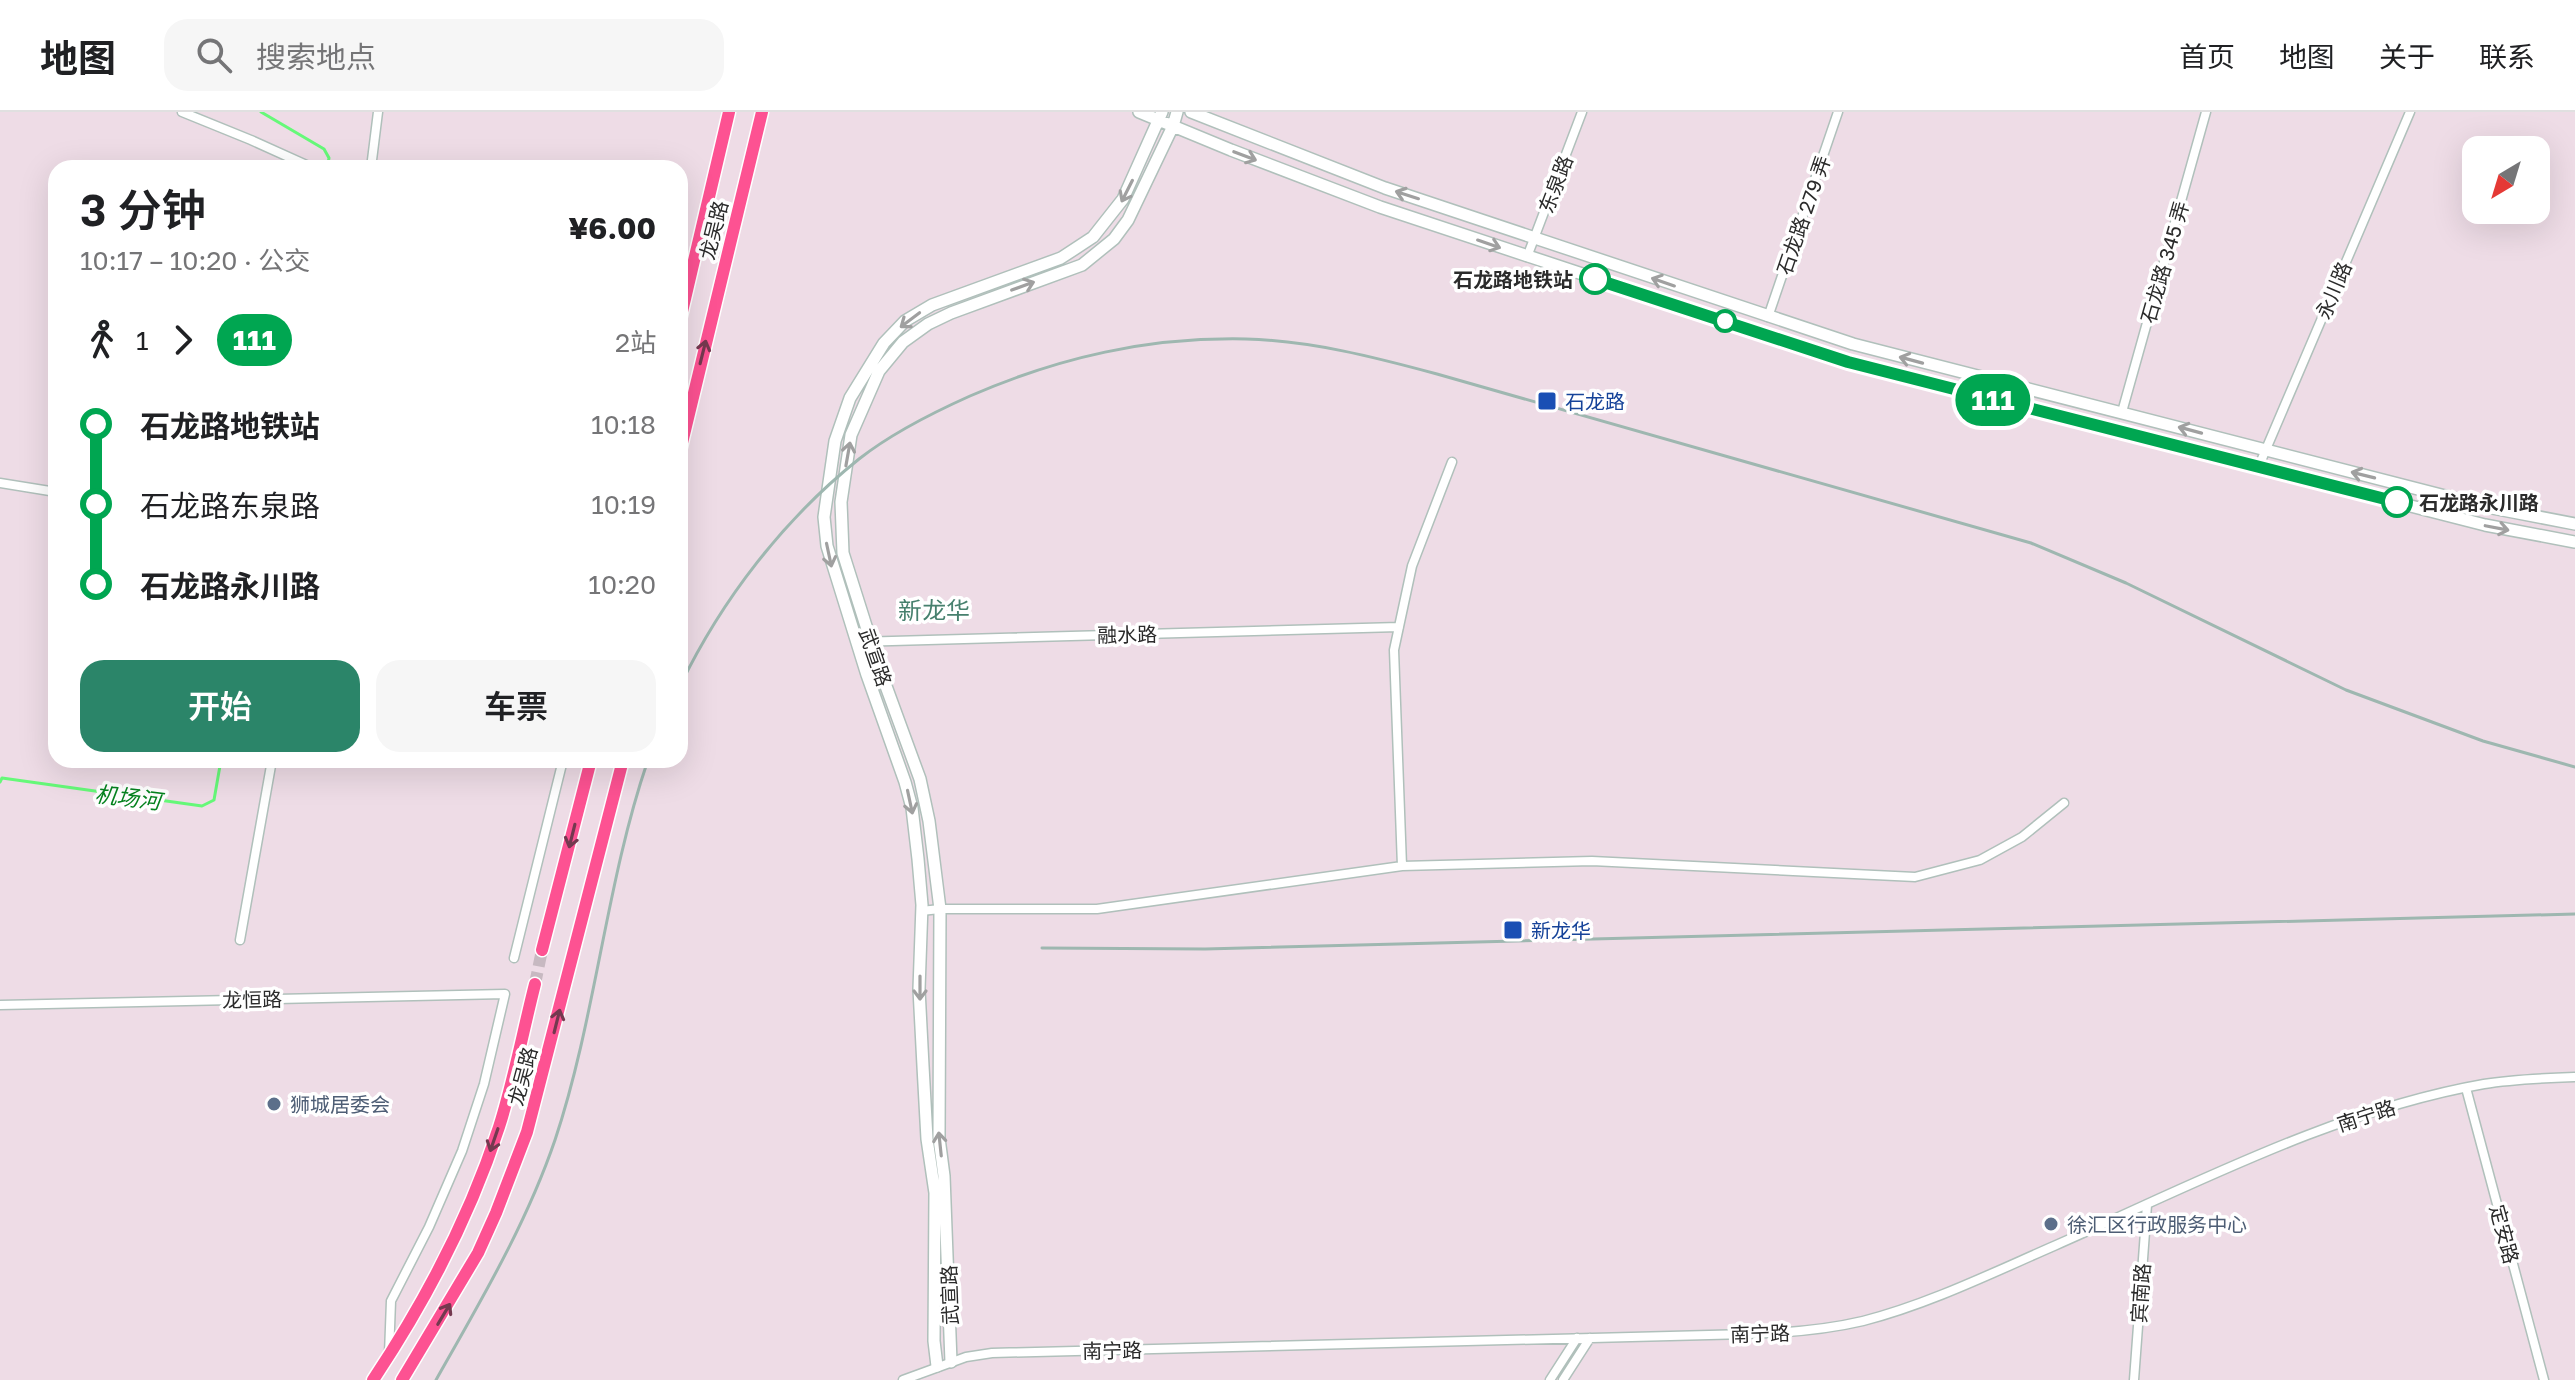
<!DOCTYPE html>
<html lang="zh">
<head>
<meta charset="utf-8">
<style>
  body { margin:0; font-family:"Golos Text","Noto Sans SC",sans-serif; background:#f6f6f6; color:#202124; height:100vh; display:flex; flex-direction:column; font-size:30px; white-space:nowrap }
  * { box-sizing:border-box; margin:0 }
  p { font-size:26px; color:#757577 }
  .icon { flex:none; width:44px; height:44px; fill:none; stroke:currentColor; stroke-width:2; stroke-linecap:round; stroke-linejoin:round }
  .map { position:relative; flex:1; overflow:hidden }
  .panel { position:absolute; left:48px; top:48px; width:640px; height:608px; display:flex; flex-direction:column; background:#fff; border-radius:24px; box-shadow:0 8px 32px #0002 }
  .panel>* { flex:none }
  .badge { padding:0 16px; border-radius:26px; font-size:28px; line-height:52px }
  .needle { width:52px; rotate:218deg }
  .controls { position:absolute; left:2462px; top:24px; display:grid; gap:16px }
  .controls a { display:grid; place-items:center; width:88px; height:88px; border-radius:16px; background:#fff; box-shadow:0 8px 32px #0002; font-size:40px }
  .map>.badge { position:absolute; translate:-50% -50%; box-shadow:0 0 0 4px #fff }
  .legs { display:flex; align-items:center; gap:12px; height:88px; padding:0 32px; font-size:26px }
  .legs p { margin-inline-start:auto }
  .head { display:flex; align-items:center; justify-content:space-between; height:136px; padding:0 32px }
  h1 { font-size:44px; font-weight:600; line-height:60px }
  .action { display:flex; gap:16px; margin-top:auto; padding:16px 32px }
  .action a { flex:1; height:92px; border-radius:24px; background:#2b8569; color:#fff; font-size:32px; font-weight:600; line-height:92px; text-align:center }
  .action a+a { background:#f6f6f6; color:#202124 }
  ul { padding:0 32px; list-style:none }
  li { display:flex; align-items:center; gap:28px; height:80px; font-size:30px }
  li i { display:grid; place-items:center; width:12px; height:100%; margin:0 10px; background:currentColor }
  li i::after { content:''; width:20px; height:20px; margin:-10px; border:6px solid; border-radius:50%; background:#fff }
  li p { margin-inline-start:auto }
  li:first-child i { background:linear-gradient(#0000 50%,currentColor 0) }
  li:last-child i { background:linear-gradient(currentColor 50%,#0000 0) }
  header { display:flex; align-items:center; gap:48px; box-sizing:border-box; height:112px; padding:0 40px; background:#fff; border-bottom:2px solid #e0e0e0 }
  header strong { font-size:38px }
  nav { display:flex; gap:44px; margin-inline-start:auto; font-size:28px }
  .search { width:560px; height:72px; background:#f6f6f6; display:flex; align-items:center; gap:20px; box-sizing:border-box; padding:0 28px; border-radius:24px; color:#757577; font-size:30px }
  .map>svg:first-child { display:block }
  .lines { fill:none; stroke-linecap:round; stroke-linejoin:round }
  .stream { stroke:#66f979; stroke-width:3 }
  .primary-tunnel { stroke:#c7b9c1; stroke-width:12; stroke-dasharray:12 6; stroke-linecap:butt }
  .street-casing { stroke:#b0c0bb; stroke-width:11 }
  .secondary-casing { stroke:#b0c0bb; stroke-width:14 }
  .primary-casing { stroke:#fff; stroke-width:15 }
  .street { stroke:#fff; stroke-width:8 }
  .secondary { stroke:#fff; stroke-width:11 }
  .primary { stroke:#fd5292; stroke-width:12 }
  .rail { stroke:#9eb7b0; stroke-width:3 }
  .oneway { stroke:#a0a0a0 }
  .oneway2 { stroke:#74394f }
  .line-1-casing { stroke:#fff; stroke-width:18 }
  .line-1 { stroke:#00a651; stroke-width:12 }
  .stop-1-dot { fill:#fff; stroke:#00a651; stroke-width:4 }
  .transit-dot { fill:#1a4fb4; stroke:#fff; stroke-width:3 }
  .service-dot { fill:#5c6f8a; stroke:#fff; stroke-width:3 }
  .labels { text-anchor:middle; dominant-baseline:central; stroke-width:7; stroke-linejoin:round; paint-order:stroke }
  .street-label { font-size:20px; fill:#2b2b2b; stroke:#fff }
  .stop-label { font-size:20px; font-weight:bold; fill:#2b2b2b; stroke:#fff; text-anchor:end }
  .transit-label { font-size:20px; fill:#164399; stroke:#fff; text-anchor:start }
  .service-label { font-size:20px; fill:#4e5e75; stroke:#fff; text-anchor:start }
  .water-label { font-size:22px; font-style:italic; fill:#05831f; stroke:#fff }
  .quarter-label { font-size:24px; fill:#47806e; stroke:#fff }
</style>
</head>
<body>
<header>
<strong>地图</strong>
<div class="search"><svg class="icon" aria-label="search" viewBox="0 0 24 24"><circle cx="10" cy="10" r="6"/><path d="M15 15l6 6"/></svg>搜索地点</div>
<nav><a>首页</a><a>地图</a><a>关于</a><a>联系</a></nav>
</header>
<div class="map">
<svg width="2575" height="1268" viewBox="0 0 2575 1268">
  <rect width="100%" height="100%" fill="#eedce6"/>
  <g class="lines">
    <!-- stream -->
    <path class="stream" d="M 261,0 L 324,37 L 329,46 L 327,56
      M 0,670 L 2,666 L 202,694 L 214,688 L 221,648"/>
    <!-- primary-tunnel -->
    <path class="primary-tunnel" d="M 535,872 L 542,838"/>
    <defs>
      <path id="street" d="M 182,0 L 251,28 L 313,56
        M 371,56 L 378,0
        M 1527,145 L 1582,0
        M 1768,205 L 1838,0
        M 2122,300 L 2206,0
        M 2258,356 L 2410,0
        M 0,371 L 56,380
        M 856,530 L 1399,515
        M 1402,754 L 1394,538 L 1412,454 L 1452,350
        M 921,799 L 940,797 L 1097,797 L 1402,754 L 1592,749 L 1915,765 L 1980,748 L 2022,725 L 2064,691
        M 240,828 L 272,648
        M 514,846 L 563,648
        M 0,893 L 505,882 L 484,972 L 462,1039 L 429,1115 L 391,1189 L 389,1242
        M 2466,976 L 2544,1268
        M 903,1268 L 966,1245 L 992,1241 L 1748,1222 C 1787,1221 1825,1218 1863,1209 C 1929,1192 1992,1161 2054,1134 C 2193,1073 2335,998 2484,972 C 2514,967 2545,966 2575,965
        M 1550,1268 L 1577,1226
        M 1563,1268 L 1590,1226
        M 2134,1268 L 2147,1093"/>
      <path id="secondary" d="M 1139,0 L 1231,38 L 1380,95 L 1848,250 L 2485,413 L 2575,430
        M 1191,0 L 1385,76 L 1853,232 L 2492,396 L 2575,412
        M 951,1250 L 944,1064 L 939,1026 L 940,797 L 929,709 L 920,667 L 879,555 L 843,441 L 841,390 L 851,323 L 879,259 L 903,230 L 928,212 L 951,201 L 1082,153 L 1114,127 L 1128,108 L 1173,14 L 1177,0
        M 937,1254 L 934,1229 L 935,1081 L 927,1027 L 923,954 L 919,877 L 922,793 L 918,747 L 912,696 L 905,670 L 867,563 L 827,434 L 824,405 L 835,329 L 850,286 L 884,231 L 905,209 L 932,193 L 1061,146 L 1093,125 L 1123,87 L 1162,0"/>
      <path id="primary" d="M 680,208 L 729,0
        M 680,339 L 762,0
        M 542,838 L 591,648
        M 373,1268 C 425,1190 470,1104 499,1015 C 514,968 523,919 535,872
        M 402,1268 L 478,1141 L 496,1101 L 527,1020 L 623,648"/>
    </defs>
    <!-- street casing -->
    <use href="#street" class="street-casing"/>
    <!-- secondary casing -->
    <use href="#secondary" class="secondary-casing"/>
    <!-- primary casing -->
    <use href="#primary" class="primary-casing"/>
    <!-- street -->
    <use href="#street" class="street"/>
    <!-- secondary -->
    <use href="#secondary" class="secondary"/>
    <!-- primary -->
    <use href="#primary" class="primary"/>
    <!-- rail -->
    <path class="rail" d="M 680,574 C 722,487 784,407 859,347 C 892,321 932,301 970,284 C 1060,245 1148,225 1246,227 C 1312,229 1374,245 1437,262 L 2031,431 L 2126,471 L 2346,578 L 2483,629 L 2575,655
      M 1042,836 L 1205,837 L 2575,802
      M 436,1268 C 480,1190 526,1113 555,1028 C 596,905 606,770 648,648"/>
  </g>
  <!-- one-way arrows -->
  <defs><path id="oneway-shaft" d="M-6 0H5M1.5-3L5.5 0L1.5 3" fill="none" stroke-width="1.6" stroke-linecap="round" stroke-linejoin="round" transform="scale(2)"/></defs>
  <g class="oneway">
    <use href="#oneway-shaft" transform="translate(1245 44) rotate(21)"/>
    <use href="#oneway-shaft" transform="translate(1127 79) rotate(117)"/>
    <use href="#oneway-shaft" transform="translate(1407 83) rotate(-162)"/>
    <use href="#oneway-shaft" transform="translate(1489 132) rotate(19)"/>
    <use href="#oneway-shaft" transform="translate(1663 170) rotate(-161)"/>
    <use href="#oneway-shaft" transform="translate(1023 174) rotate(-20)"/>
    <use href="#oneway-shaft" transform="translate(910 208) rotate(143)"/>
    <use href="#oneway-shaft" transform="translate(1911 248) rotate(-165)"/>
    <use href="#oneway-shaft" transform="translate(2190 318) rotate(-165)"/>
    <use href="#oneway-shaft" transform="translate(848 342) rotate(-80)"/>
    <use href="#oneway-shaft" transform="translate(2363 363) rotate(-166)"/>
    <use href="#oneway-shaft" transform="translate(2497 416) rotate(11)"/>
    <use href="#oneway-shaft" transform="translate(829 443) rotate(78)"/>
    <use href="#oneway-shaft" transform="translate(910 690) rotate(78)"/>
    <use href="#oneway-shaft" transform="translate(920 876) rotate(90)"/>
    <use href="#oneway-shaft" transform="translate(940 1032) rotate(-96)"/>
  </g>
  <g class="oneway2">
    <use href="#oneway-shaft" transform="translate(703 240) rotate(-76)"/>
    <use href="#oneway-shaft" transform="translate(572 724) rotate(104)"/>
    <use href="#oneway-shaft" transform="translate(557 909) rotate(-76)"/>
    <use href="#oneway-shaft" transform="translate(494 1028) rotate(109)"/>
    <use href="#oneway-shaft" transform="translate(444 1202) rotate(-59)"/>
  </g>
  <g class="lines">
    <defs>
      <path id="line-1" d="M 1595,167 L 1848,250 L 2397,390"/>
    </defs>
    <!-- line-1 casing -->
    <use href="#line-1" class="line-1-casing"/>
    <!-- line-1 -->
    <use href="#line-1" class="line-1"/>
  </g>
  <!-- markers -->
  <g class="stop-1-dot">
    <circle cx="1595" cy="167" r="14"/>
    <circle cx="1725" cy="209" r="10"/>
    <circle cx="2397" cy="390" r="14"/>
  </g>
  <g class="transit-dot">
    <rect x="1537" y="279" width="20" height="20" rx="4"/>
    <rect x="1503" y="808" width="20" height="20" rx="4"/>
  </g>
  <g class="service-dot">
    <circle cx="274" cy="992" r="8"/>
    <circle cx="2051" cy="1112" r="8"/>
  </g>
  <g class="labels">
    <!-- street labels -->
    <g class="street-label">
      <text transform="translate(1555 72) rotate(-69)">东泉路</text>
      <text transform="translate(1803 103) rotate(-71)">石龙路 279 弄</text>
      <text transform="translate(713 118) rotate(-76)">龙吴路</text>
      <text transform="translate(2164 150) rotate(-74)">石龙路 345 弄</text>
      <text transform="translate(2333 178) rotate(-67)">永川路</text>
      <text transform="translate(1127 522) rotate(-1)">融水路</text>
      <text transform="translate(876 545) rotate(71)">武宣路</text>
      <text transform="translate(252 887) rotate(-1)">龙恒路</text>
      <text transform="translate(522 964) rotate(-75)">龙吴路</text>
      <text transform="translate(2366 1003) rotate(-18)">南宁路</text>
      <text transform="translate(2505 1122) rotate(75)">定安路</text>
      <text transform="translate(2140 1181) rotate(-86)">宾南路</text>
      <text transform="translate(949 1183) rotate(-92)">武宣路</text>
      <text transform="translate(1760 1221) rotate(-2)">南宁路</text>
      <text transform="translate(1112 1238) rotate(-1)">南宁路</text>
    </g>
    <!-- stop labels -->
    <g class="stop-label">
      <text x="1573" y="167">石龙路地铁站</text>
      <text x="2419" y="390" text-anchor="start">石龙路永川路</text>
    </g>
    <!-- transit labels -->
    <g class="transit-label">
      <text x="1565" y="289">石龙路</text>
      <text x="1531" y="818">新龙华</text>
    </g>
    <!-- service labels -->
    <g class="service-label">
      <text x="290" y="992">狮城居委会</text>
      <text x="2067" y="1112">徐汇区行政服务中心</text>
    </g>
    <!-- water labels -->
    <g class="water-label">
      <text transform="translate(128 685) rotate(7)">机场河</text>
    </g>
    <!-- quarter labels -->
    <g class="quarter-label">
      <text x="934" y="497">新龙华</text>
    </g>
  </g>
</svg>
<div class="controls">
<a><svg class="needle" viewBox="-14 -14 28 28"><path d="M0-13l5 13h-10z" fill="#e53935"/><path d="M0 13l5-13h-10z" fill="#757577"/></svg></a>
</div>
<b class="badge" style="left:1993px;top:288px;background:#00a651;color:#fff">111</b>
<section class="panel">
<div class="head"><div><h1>3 分钟</h1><p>10:17 – 10:20 · 公交</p></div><b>¥6.00</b></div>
<div class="legs"><svg class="icon" aria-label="walk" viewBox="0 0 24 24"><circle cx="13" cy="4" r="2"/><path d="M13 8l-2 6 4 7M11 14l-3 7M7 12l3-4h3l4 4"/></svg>1<svg class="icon" aria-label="forward" viewBox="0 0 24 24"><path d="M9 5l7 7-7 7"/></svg><b class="badge" style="background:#00a651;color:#fff">111</b><p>2站</p></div>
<ul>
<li><i style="color:#00a651"></i><b>石龙路地铁站</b><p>10:18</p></li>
<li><i style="color:#00a651"></i><span>石龙路东泉路</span><p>10:19</p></li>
<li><i style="color:#00a651"></i><b>石龙路永川路</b><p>10:20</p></li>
</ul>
<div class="action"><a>开始</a><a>车票</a></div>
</section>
</div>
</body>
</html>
